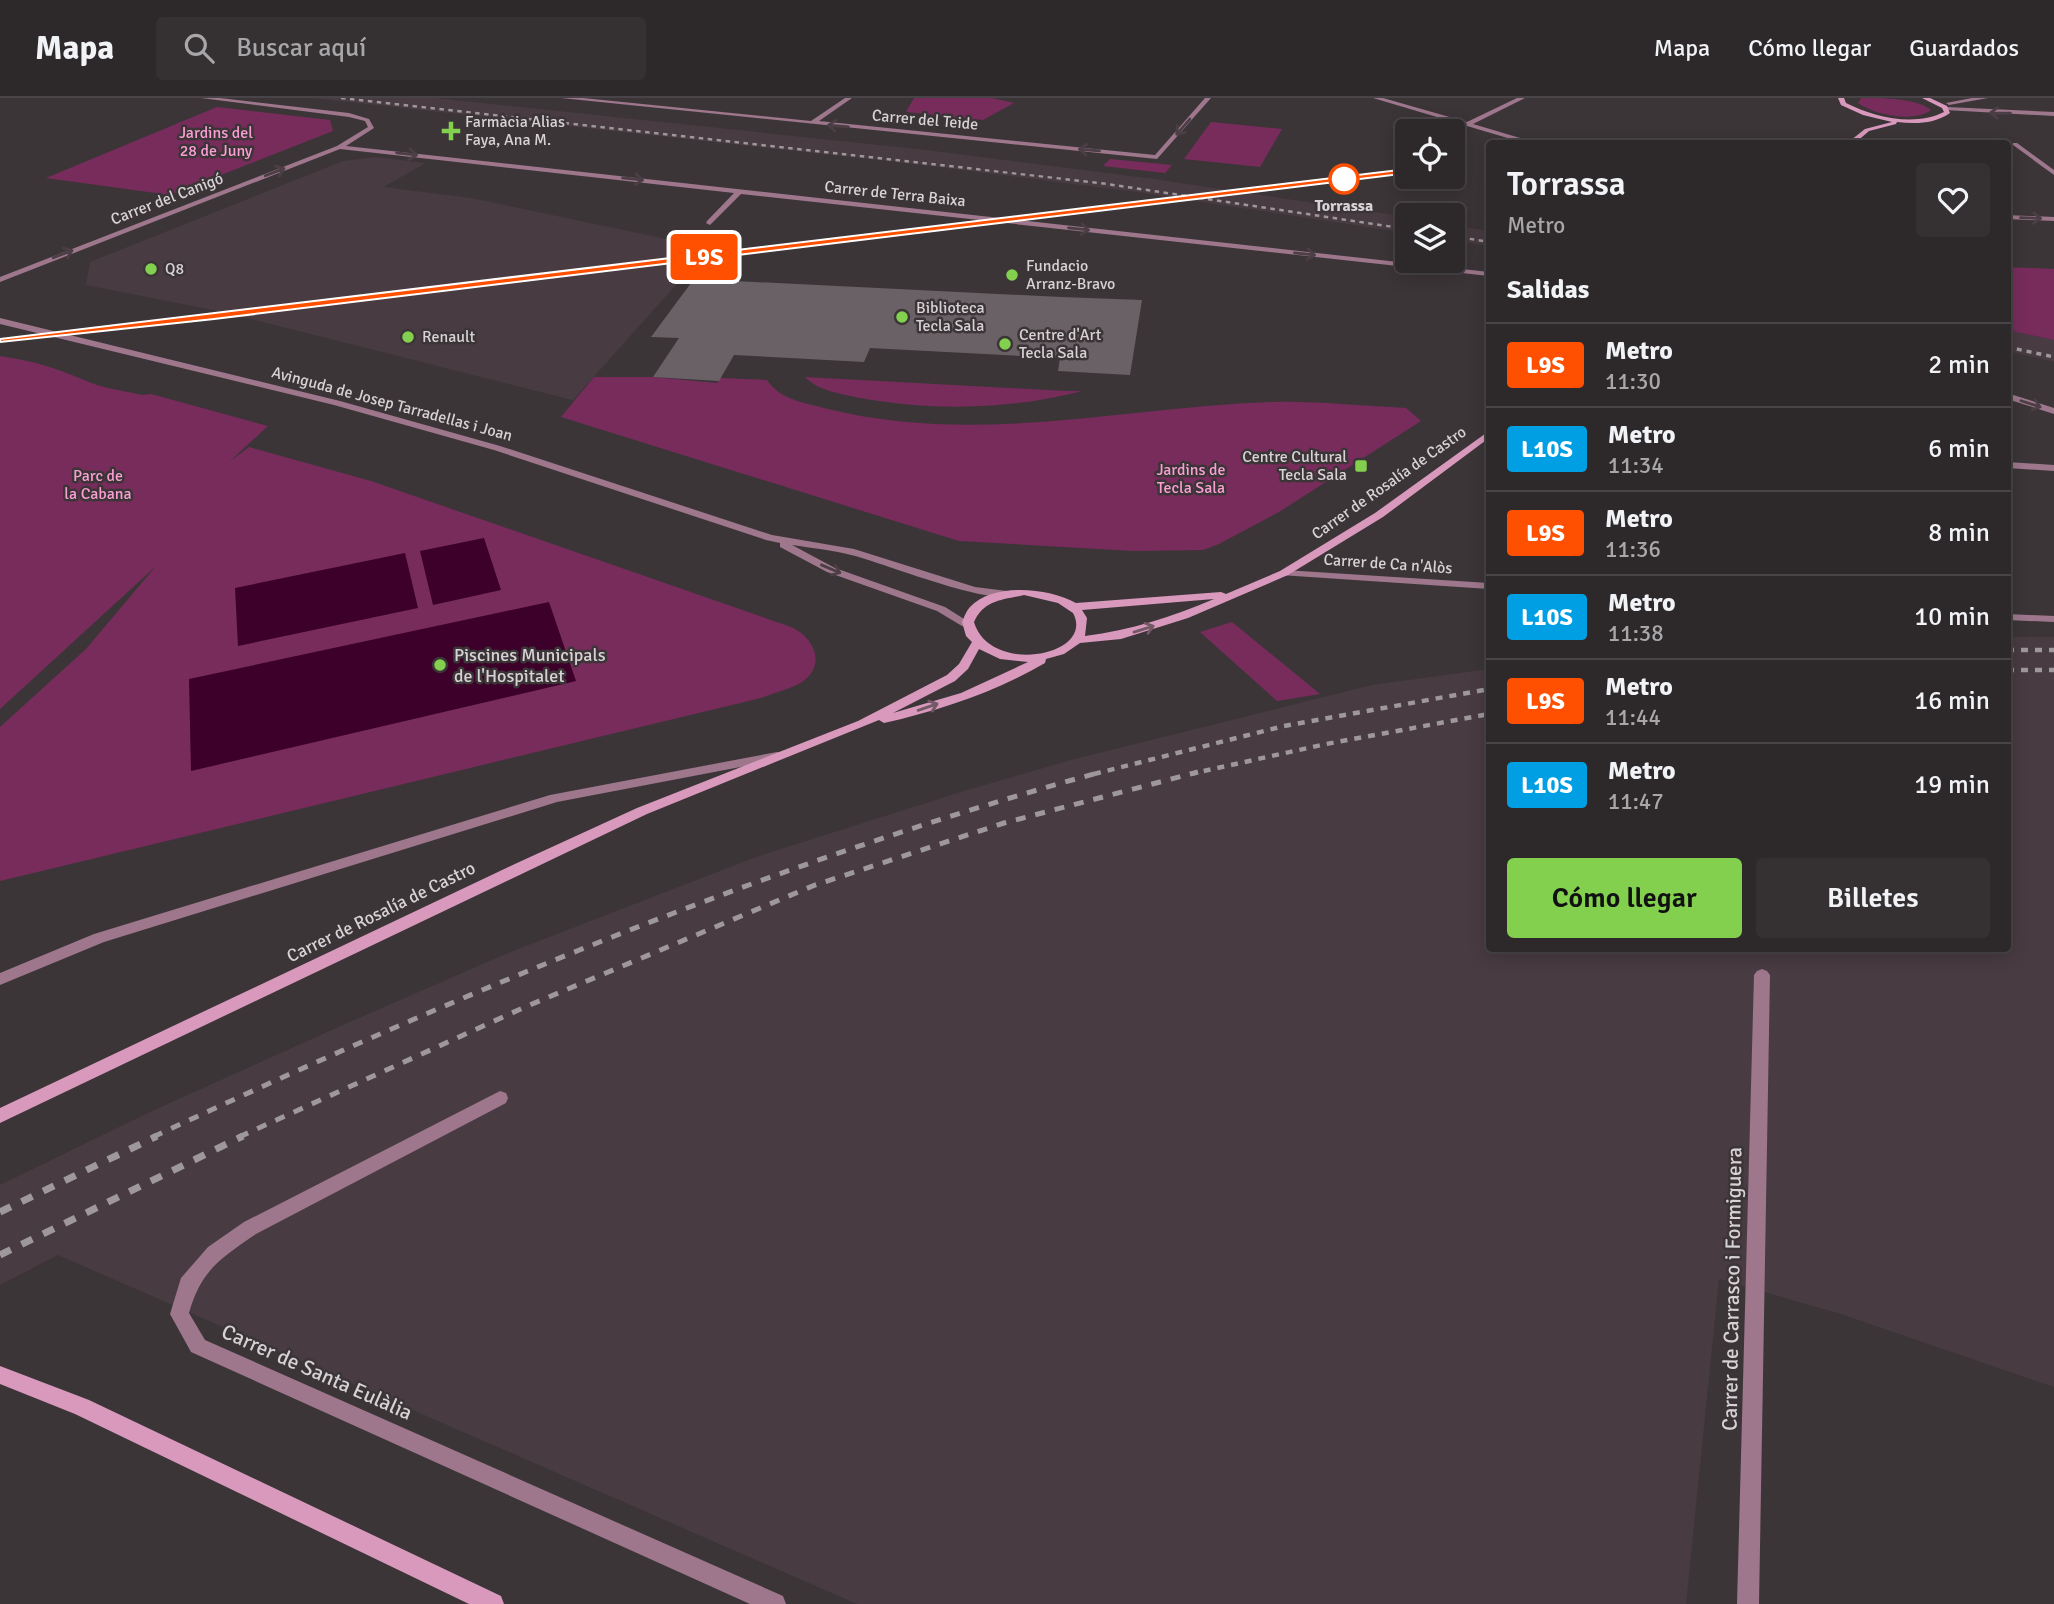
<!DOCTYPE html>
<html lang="es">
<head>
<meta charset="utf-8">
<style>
  body { margin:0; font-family:Signika,sans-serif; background:#353032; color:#f1f3f6; height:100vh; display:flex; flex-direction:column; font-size:26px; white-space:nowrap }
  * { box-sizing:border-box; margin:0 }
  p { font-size:23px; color:#a7a6a8 }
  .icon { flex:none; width:38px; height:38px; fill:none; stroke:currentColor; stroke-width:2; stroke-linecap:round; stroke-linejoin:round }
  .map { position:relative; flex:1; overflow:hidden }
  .side { position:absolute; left:1486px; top:42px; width:525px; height:812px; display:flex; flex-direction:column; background:#2d282a; border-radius:7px; box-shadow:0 4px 18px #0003,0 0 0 2px #484447 }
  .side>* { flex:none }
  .badge { padding:0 14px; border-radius:5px; font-size:24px; line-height:46px }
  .tools { position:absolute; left:1395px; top:21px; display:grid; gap:14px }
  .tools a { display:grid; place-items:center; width:70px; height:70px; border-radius:7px; background:#2d282a; box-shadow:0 4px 18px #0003,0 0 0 2px #484447; font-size:35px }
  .map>.badge { position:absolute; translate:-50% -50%; box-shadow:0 0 0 4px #fff }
  h2 { padding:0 21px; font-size:26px; line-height:63px }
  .round { display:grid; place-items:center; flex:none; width:74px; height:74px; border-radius:7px; background:#353032 }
  .summary { display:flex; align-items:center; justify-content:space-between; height:119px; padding:0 21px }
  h1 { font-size:33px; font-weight:600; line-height:52px }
  .cta { display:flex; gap:14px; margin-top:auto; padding:14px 21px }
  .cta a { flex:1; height:80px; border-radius:7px; background:#83d04f; color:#111; font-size:28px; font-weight:600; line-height:80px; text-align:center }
  .cta a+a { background:#353032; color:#f1f3f6 }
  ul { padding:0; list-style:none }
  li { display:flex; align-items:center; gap:21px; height:84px; padding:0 21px; border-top:2px solid #484447 }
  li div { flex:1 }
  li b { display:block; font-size:26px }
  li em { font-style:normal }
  li .badge { min-width:77px; font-weight:700; text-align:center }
  header { display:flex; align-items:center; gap:42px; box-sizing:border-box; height:98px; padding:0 35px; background:#2d282a; border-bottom:2px solid #484447 }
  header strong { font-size:33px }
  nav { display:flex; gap:38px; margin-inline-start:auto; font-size:24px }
  .search { width:490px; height:63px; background:#353032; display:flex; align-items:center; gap:18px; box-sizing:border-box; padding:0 24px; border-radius:7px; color:#a7a6a8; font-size:26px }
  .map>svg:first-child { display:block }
  .built { fill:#483b42 }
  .green { fill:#782c5c }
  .water { fill:#3c002a }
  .building { fill:#696165 }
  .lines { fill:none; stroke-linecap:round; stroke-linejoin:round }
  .street { fill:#9e778c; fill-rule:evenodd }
  .secondary { fill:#d899bc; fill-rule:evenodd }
  .rail-far4 { stroke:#9e989b; stroke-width:2.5; stroke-dasharray:4.5 4.5; stroke-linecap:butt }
  .rail-far3 { stroke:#9e989b; stroke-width:3.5; stroke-dasharray:5 5; stroke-linecap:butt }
  .rail-far2 { stroke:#9e989b; stroke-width:4.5; stroke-dasharray:7 7; stroke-linecap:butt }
  .rail-far1 { stroke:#9e989b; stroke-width:5; stroke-dasharray:10 10; stroke-linecap:butt }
  .rail { stroke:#9e989b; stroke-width:7; stroke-dasharray:12 12; stroke-linecap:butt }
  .oneway { stroke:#4b3f45 }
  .oneway2 { stroke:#735866 }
  .line { fill:#fe5000; stroke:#fff; stroke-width:2 }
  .poi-dot { fill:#83d04f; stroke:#3c3538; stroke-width:2.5 }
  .stop-dot { fill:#fff; stroke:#fe5000; stroke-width:3.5 }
  .labels { text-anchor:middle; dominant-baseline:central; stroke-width:5; stroke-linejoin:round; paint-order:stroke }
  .far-street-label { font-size:16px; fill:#d7d2d5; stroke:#3c3538 }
  .far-poi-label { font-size:16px; fill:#d7d2d5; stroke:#3c3538; text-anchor:start }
  .far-park-label { font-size:16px; fill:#fa9ed3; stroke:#3c3538 }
  .far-stop-label { font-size:16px; font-weight:bold; fill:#d7d2d5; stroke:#3c3538 }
  .poi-label { font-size:18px; fill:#d7d2d5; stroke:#3c3538; text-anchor:start }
  .street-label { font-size:18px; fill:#d7d2d5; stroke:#3c3538 }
  .near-street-label { font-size:21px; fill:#d7d2d5; stroke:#3c3538 }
</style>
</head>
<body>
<header>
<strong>Mapa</strong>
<div class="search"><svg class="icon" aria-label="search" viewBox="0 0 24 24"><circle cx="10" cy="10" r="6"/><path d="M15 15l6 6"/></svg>Buscar aquí</div>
<nav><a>Mapa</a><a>Cómo llegar</a><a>Guardados</a></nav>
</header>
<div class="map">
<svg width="2054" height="1506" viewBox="0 0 2054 1506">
  <rect width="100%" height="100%" fill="#3c3538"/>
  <!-- built -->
  <path class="built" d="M 312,0 L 435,0 L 926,52 L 1154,81 L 1407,119 L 1407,135 L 1137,94 L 906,65 Z
    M 375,59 L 426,65 L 383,89 L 471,100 L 709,150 L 573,302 L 223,214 L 86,187 L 90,164 L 343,63 Z
    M 1452,127 L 1489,133 L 1489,148 L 1453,142 Z
    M 2007,232 L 2054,242 L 2054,264 L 2007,253 Z
    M 2007,539 L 2054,539 L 2054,1289 L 1841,1216 L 1719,1181 L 1686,1506 L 857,1506 L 58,1157 L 0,1187 L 0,1087 L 150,1014 L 343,927 L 508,855 L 756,759 L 964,693 L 1071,662 L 1372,587 L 1489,571 L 1489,850 L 2007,850 Z"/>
  <!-- green -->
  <path class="green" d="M 914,0 L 992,0 L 1014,5 L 983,22 L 906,14 Z
    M 1861,0 C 1882,0 1917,0 1931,12 C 1914,25 1874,17 1858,5 Z
    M 217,9 L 330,22 L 333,33 L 170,97 L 46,80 Z
    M 1211,24 L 1282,31 L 1260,69 L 1184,61 Z
    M 1110,61 L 1172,67 L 1165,75 L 1103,68 Z
    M 2007,169 L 2054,171 L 2054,242 L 2007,232 Z
    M 0,258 C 32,263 54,269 84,282 C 101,290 124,293 142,297 L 151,296 L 268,328 L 229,364 L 249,349 L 371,383 L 791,529 C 814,539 827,567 802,584 C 790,591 774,595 761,600 L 0,783 L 0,629 L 86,551 L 156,468 L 0,611 Z
    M 594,279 L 653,279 L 717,285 L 720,280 L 767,282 C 780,302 806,305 828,311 C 979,348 1121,309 1273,304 C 1317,303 1362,308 1406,310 L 1421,323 L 1279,414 L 1219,446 L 1203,452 L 1134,453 L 959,443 L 561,319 Z
    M 805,279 L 1066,293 L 1082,293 C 1010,312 933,313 860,300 C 842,296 818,293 805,279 Z
    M 1232,524 L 1320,596 L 1277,603 L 1200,534 Z"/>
  <!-- water -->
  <path class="water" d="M 484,440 L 501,492 L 433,507 L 420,453 Z
    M 405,455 L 418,510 L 238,548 L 235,490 Z
    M 549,504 L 576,583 L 191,673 L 189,581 Z"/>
  <!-- building -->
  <path class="building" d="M 694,181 L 1061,199 L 1142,202 L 1130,277 L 1058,273 L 1060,260 L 870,250 L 864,264 L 734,257 L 719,283 L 653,279 L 679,240 L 651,239 Z"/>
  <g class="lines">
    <!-- street -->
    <path class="street" d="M 201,0 L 220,0 L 349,15 L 369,21 L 374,30 L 346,48 L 1489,174 L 1489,178 L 741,96 L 710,127 L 706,125 L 707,123 L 734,95 L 340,51 L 0,184 L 0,179 L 337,48 L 368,29 L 365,23 L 349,19 Z
      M 561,0 L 583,0 L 811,23 L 845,0 L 852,0 L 819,23 L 1155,57 L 1205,0 L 1211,0 L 1157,61 Z
      M 1373,0 L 1383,0 L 1467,24 L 1517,0 L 1525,0 L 1473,26 L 1540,46 L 1528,46 Z
      M 1972,0 L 1988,0 L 1949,7 L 1946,5 Z
      M 1947,9 L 2054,14 L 2054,18 L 1945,12 Z
      M 2013,45 L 2017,45 L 2054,72 L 2054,77 L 2013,47 Z
      M 2007,117 L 2054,119 L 2054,123 L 2007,121 Z
      M 0,220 L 340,303 L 500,348 L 772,437 L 854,451 L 975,489 L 1007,493 L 1013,496 C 993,510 879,463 851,457 C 832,452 812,450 792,447 L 835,470 L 945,509 L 972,526 L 966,529 L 962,528 L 937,513 L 827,474 L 780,449 L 780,445 L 766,442 L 494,352 L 334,307 L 0,226 Z
      M 2007,295 L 2054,310 L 2054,316 L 2007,301 Z
      M 2007,364 L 2054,367 L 2054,373 L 2007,370 Z
      M 1284,472 L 1489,485 L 1489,491 L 1280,477 L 1278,475 Z
      M 2007,516 L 2054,518 L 2054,524 L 2007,522 Z
      M 777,654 L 782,655 L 784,658 L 782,661 L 557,704 L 104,844 L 0,887 L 0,875 L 94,836 L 550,697 Z
      M 1762,871 L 1767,873 L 1770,877 L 1759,1506 L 1737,1506 L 1754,877 L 1757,873 Z
      M 500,993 L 506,995 L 508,1000 L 506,1005 L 256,1136 C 221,1160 201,1172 189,1215 L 205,1242 L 783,1498 L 786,1506 L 750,1506 L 191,1254 L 170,1216 L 181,1180 L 208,1149 L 244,1124 Z"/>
    <!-- secondary -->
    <path class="secondary" d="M 1838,0 L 1844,0 L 1846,5 C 1874,19 1914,29 1944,14 L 1942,10 L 1922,0 L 1930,0 L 1947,8 L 1950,15 C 1934,26 1916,26 1897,24 L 1896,26 L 1869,33 L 1854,46 L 1846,46 L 1865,31 L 1892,24 L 1863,17 L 1841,7 Z
      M 1489,333 L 1489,340 L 1383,419 L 1288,477 L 1188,520 L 1121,541 L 1080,545 L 1064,556 L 1046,561 L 1045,565 C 995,594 941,612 884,625 L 879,622 L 647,716 L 0,1025 L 0,1010 L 517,765 L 637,710 L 858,623 L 947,577 L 959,566 L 972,544 L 966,538 L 962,524 C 964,520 966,513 970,509 C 993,484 1049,490 1076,505 L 1221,494 L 1226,496 L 1280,473 L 1375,415 ZM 1024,497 L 1058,505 L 1073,515 C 1096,558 990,578 974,524 C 984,502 1002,502 1024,497 ZM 1214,501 C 1172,519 1131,532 1085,538 L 1087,520 L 1082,512 ZM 979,551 L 1000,561 L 1028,564 L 961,595 L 893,615 L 955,583 L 968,571 Z
      M 0,1268 L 89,1302 L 501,1498 L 504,1506 L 469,1506 L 75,1316 L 0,1286 Z"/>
    <!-- rail-far4 -->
    <path class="rail-far4" d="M 341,0 L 1100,85 L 1407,131
      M 1452,138 L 1489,144"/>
    <!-- rail-far3 -->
    <path class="rail-far3" d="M 2007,249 L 2054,259"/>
    <!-- rail-far2 -->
    <path class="rail-far2" d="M 2007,552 L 2054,552
      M 2007,572 L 2054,572
      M 1094,676 L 1284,628 L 1489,591
      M 1190,676 L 1326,646 L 1489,616"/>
    <!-- rail-far1 -->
    <path class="rail-far1" d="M 153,1039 C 461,895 772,764 1101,674
      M 239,1039 L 525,909 L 815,787 L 1004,725 L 1198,674"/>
    <!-- rail -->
    <path class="rail" d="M 0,1114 L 157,1038
      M 0,1157 L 243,1038"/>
  </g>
  <!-- one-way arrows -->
  <defs><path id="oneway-shaft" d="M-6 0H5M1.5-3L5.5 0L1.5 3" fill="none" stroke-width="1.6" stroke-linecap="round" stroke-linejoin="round" transform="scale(1.75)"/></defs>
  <g class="oneway">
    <use href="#oneway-shaft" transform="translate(2000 15) rotate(-179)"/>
    <use href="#oneway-shaft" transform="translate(838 28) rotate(-175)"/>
    <use href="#oneway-shaft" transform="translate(1183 29) rotate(131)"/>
    <use href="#oneway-shaft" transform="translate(1089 52) rotate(-175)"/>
    <use href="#oneway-shaft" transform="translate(407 56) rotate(6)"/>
    <use href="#oneway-shaft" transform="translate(275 74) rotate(-21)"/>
    <use href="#oneway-shaft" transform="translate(633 81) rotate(6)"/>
    <use href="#oneway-shaft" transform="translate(2031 120) rotate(2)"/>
    <use href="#oneway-shaft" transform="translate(1079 131) rotate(6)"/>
    <use href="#oneway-shaft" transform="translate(63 156) rotate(-21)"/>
    <use href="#oneway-shaft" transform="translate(1305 156) rotate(6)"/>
    <use href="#oneway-shaft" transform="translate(2031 306) rotate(18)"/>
    <use href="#oneway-shaft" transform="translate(831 471) rotate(23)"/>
  </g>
  <g class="oneway2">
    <use href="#oneway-shaft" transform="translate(1144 531) rotate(-17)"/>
    <use href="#oneway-shaft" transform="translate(928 609) rotate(-19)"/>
  </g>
  <!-- line -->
  <path class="line" d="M 1407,71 L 1409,75 L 214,221 L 0,244 L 0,241 Z"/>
  <!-- markers -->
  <g class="poi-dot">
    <path d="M447.5 22.5h7v7h7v7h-7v7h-7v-7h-7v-7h7z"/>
    <circle cx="151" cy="171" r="7"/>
    <circle cx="1012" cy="177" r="7"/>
    <circle cx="902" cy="219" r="7"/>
    <circle cx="408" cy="239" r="7"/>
    <circle cx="1005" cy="246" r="7"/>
    <rect x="1354" y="361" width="14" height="14" rx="3.5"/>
    <circle cx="440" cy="567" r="7"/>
  </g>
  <circle class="stop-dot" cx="1344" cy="81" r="14"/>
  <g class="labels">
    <!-- far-street labels -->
    <g class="far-street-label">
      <text transform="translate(925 22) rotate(5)">Carrer del Teide</text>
      <text transform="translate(895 96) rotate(6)">Carrer de Terra Baixa</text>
      <text transform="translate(167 101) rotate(-21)">Carrer del Canigó</text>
      <text transform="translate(392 306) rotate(15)">Avinguda de Josep Tarradellas i Joan</text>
      <text transform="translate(1389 385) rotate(-35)">Carrer de Rosalía de Castro</text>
      <text transform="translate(1388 466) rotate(4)">Carrer de Ca n'Alòs</text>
    </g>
    <!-- far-poi labels -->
    <g class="far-poi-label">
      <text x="465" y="24">Farmàcia Alias<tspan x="465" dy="18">Faya, Ana M.</tspan></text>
      <text x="1026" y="168">Fundacio<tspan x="1026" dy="18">Arranz-Bravo</tspan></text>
      <text x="165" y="171">Q8</text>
      <text x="916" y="210">Biblioteca<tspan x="916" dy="18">Tecla Sala</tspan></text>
      <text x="1019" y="237">Centre d'Art<tspan x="1019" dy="18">Tecla Sala</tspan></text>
      <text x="422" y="239">Renault</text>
      <text x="1347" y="359" text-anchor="end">Centre Cultural<tspan x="1347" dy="18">Tecla Sala</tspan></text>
    </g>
    <!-- far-park labels -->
    <g class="far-park-label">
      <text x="216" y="35">Jardins del<tspan x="216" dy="18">28 de Juny</tspan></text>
      <text x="1191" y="372">Jardins de<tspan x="1191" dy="18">Tecla Sala</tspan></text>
      <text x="98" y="378">Parc de<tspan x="98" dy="18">la Cabana</tspan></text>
    </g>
    <!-- far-stop labels -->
    <g class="far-stop-label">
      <text x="1344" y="108">Torrassa</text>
    </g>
    <!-- poi labels -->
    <g class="poi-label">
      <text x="454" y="557">Piscines Municipals<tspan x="454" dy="21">de l'Hospitalet</tspan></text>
    </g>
    <!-- street labels -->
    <g class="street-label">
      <text transform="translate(381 814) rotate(-26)">Carrer de Rosalía de Castro</text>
    </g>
    <!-- near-street labels -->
    <g class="near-street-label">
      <text transform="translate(1732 1191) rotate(-89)">Carrer de Carrasco i Formiguera</text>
      <text transform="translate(317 1274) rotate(24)">Carrer de Santa Eulàlia</text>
    </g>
  </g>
</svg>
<div class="tools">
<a><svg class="icon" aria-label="locate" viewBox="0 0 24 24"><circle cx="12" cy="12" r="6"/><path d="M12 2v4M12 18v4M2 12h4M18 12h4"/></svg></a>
<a><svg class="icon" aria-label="layers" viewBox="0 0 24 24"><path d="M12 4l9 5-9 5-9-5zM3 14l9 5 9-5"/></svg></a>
</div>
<b class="badge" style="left:704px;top:159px;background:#fe5000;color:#fff">L9S</b>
<section class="side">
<div class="summary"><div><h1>Torrassa</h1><p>Metro</p></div><a class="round"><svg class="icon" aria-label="heart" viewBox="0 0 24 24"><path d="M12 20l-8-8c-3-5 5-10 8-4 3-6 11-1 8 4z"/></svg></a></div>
<h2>Salidas</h2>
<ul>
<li><span class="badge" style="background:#fe5000;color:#fff">L9S</span><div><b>Metro</b><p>11:30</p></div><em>2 min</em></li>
<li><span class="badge" style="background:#009fe3;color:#fff">L10S</span><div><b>Metro</b><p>11:34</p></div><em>6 min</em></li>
<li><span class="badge" style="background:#fe5000;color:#fff">L9S</span><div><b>Metro</b><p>11:36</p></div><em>8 min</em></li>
<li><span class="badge" style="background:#009fe3;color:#fff">L10S</span><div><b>Metro</b><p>11:38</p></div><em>10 min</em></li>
<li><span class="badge" style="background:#fe5000;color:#fff">L9S</span><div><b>Metro</b><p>11:44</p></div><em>16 min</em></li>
<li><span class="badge" style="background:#009fe3;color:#fff">L10S</span><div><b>Metro</b><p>11:47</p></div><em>19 min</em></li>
</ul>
<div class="cta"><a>Cómo llegar</a><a>Billetes</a></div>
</section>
</div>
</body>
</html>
